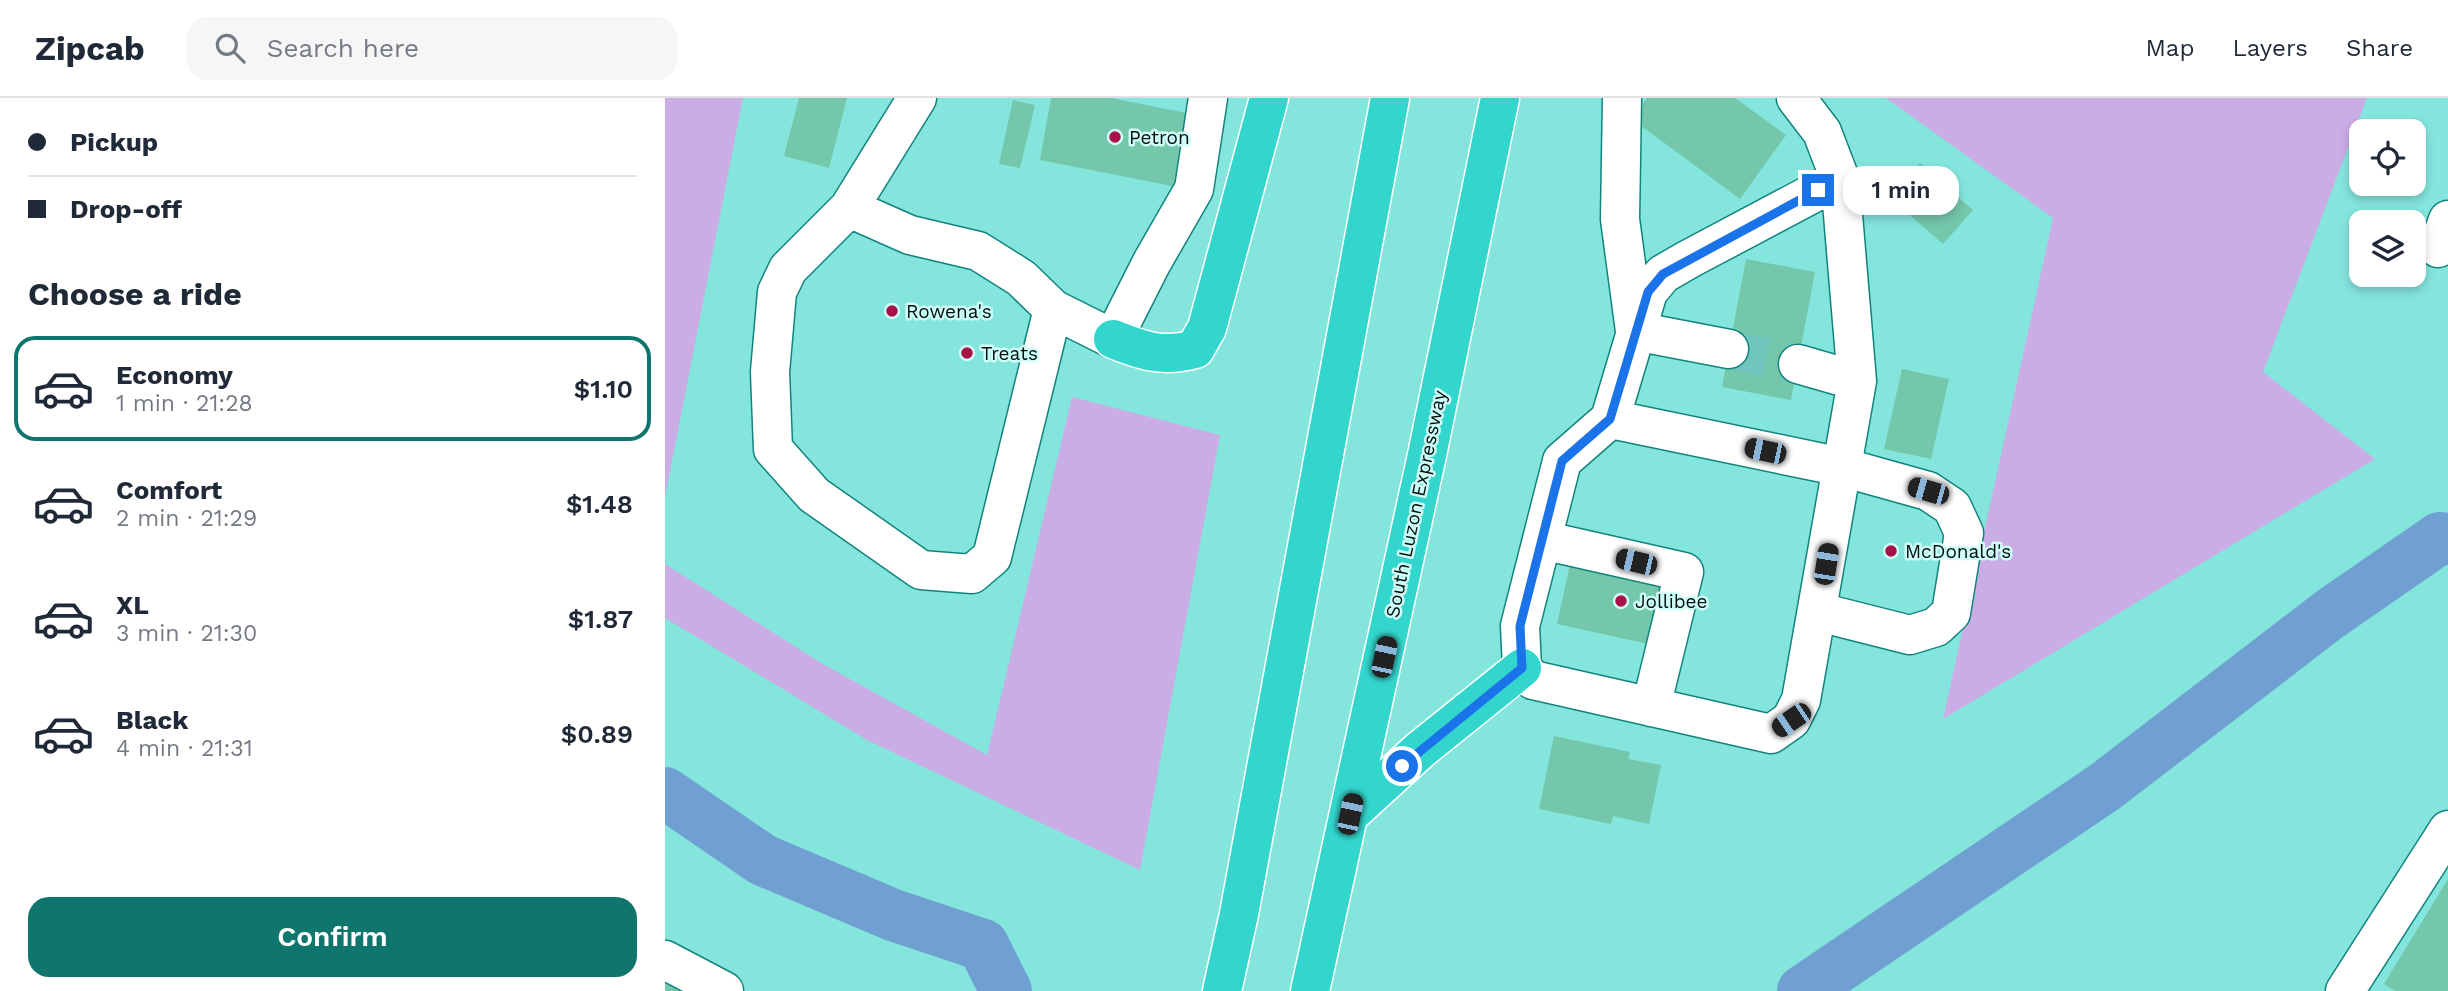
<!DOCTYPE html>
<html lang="en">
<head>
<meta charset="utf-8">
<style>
  :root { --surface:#fff; --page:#f6f6f7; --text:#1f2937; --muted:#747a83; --line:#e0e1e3; --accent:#0f766e }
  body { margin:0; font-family:"Work Sans",sans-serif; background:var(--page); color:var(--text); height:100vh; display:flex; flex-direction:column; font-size:26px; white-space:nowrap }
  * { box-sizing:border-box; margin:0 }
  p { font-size:23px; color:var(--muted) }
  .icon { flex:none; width:38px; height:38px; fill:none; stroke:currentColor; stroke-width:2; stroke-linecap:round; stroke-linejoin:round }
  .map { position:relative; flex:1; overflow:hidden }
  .panel { display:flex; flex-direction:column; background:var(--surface); width:665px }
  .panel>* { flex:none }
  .hud { display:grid; align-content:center; height:154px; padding:0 28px; background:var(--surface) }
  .fabs { position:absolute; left:1684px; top:21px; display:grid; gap:14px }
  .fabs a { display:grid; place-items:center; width:77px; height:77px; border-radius:14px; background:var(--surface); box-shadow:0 4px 10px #0003; font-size:35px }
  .end { position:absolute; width:32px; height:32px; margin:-16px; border:9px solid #1a73e8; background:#fff; box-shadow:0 0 0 4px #fff }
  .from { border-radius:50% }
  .bubble { position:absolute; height:49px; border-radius:21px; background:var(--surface); box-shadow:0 4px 10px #0003; font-size:23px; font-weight:600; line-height:49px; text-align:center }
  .car { position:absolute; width:21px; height:42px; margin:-21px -10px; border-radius:9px; box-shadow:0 0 5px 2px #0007; background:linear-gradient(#222 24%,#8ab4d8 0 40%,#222 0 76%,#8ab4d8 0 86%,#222 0) }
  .hud b { display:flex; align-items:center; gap:24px; height:66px; font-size:26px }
  .hud b+b { border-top:2px solid var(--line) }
  .hud i { width:18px; height:18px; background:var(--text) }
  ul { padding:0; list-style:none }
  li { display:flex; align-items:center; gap:21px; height:105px; margin:0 14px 10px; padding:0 14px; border:4px solid transparent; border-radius:21px }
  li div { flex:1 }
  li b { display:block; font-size:26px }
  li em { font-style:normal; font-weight:600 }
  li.selected { border-color:var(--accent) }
  li>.icon { width:63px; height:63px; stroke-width:1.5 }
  h2 { padding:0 28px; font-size:32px; line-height:84px }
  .cta { display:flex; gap:14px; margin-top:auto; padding:14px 28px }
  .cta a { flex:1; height:80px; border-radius:21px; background:var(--accent); color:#fff; font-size:28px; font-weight:600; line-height:80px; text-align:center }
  header { display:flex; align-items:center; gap:42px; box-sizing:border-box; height:98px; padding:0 35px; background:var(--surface); border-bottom:2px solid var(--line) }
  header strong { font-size:33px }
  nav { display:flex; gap:38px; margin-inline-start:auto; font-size:24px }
  .search { width:490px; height:63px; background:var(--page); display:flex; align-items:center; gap:18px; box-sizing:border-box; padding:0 24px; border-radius:21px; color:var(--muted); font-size:26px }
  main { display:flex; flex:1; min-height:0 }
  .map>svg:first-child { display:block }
  .green { fill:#cbade6 }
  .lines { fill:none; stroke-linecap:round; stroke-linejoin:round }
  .river { stroke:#6fa0d1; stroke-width:52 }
  .building { fill:#74c7aa }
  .minor-tunnel { stroke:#70c5be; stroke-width:38; stroke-dasharray:38 19; stroke-linecap:butt }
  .minor-casing { stroke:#11847e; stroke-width:41 }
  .highway-casing { stroke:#fff; stroke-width:41 }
  .minor { stroke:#fff; stroke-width:38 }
  .highway { stroke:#33d6cd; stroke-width:38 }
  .route { stroke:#1a73e8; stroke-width:9 }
  .poi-dot { fill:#a81247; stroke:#cffdf8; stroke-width:2.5 }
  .labels { text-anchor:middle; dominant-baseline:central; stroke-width:5; stroke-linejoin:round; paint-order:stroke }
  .poi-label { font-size:19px; fill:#00100f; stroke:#cffdf8; text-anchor:start }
  .street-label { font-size:19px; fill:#00100f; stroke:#cffdf8 }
</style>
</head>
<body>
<header>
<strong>Zipcab</strong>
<div class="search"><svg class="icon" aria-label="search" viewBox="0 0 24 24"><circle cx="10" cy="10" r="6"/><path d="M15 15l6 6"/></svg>Search here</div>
<nav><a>Map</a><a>Layers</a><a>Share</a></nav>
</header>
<main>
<section class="panel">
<div class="hud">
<b><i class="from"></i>Pickup</b>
<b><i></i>Drop-off</b>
</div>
<h2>Choose a ride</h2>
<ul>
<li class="selected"><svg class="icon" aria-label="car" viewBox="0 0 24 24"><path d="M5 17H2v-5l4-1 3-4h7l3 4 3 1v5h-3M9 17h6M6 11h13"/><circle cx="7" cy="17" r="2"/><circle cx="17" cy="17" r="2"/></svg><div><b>Economy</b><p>1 min · 21:28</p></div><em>$1.10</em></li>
<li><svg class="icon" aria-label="car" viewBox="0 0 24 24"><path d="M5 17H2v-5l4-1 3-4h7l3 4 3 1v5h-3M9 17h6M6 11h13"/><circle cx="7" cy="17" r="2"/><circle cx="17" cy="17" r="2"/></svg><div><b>Comfort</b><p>2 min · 21:29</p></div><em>$1.48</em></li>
<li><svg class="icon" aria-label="car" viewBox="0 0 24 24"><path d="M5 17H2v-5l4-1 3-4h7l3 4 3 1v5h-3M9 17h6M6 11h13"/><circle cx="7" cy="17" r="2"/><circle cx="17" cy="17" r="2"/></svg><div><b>XL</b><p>3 min · 21:30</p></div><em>$1.87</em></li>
<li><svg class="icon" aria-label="car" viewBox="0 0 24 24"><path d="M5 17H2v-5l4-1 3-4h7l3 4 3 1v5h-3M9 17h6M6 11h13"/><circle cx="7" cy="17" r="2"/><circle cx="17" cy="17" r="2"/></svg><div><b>Black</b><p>4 min · 21:31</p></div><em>$0.89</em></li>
</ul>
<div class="cta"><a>Confirm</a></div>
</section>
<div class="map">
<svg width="1783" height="893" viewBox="0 0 1783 893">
  <rect width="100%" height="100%" fill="#84e5dd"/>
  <!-- green -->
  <path class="green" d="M0,0h78l-78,399z
    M1221,0h481l-104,274 112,87 -432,260 110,-501z
    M407,299l148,38 -80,435 -273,-130 -202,-122v-54l156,99 166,92z"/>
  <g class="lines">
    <!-- river -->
    <path class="river" d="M0,695l98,67 130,55 90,30 23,46
      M1138,893l303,-205 224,-172 110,-76 8,1"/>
  </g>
  <!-- building -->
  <path class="building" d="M134,0h48l-18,70 -45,-12z
    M386,0h60l80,16 -14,73 -137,-27z
    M982,0h88l51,37 -46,64 -108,-80z
    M348,2l22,5 -15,63 -21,-4z
    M1255,65l53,47 -30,34 -53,-46z
    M1081,161l69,13 -24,128 -69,-13z
    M1237,271l47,10 -18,80 -47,-10z
    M906,462l95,21 -13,64 -96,-21z
    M889,638l76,16 -2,7 33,6 -12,59 -36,-8 -2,8 -72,-15z
    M1783,781v112h-53l-11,-7z
    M0,874l38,19h-38z"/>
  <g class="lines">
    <!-- minor-tunnel -->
    <path class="minor-tunnel" d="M1064,251l69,15"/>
    <defs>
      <path id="minor" d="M252,0l-68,110 -61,61 -11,23 -7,80 3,77 41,46 107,75 51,4 20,-17 61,-248
        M957,0l-2,121 15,112 94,18
        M1131,0l26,34 18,47 17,202 -59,-17
        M1175,81l-151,80 -26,15 -15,18 -38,127 -48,42 -42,165 2,42 11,12 238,54 20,-14 10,-20 56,-319
        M184,110l61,27 68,16 43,27 32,31 60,30 39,-77 42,-73 14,-91
        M1773,150l10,-28
        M945,321l232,48 86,24 24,16 12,26 -13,80 -15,14 -26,8 -91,-23
        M877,442l142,32 -33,135
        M0,862l59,31
        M1680,893l103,-161"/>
      <path id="highway" d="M448,241c30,12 50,19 82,10l12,-21 62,-230
        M685,716l70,-64 102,-82
        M557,893l17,-77 151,-816
        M645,893l117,-536 73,-357"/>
    </defs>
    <!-- minor casing -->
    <use href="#minor" class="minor-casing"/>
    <!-- highway casing -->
    <use href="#highway" class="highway-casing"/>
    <!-- minor -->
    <use href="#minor" class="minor"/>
    <!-- highway -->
    <use href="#highway" class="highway"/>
  </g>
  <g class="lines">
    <!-- route -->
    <path class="route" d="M737,668l120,-98 -2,-42 42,-165 48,-42 38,-127 15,-18 13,-7 142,-77"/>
  </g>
  <!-- markers -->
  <g class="poi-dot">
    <circle cx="450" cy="39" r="7"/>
    <circle cx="227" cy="213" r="7"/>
    <circle cx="302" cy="255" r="7"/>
    <circle cx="1226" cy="453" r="7"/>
    <circle cx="956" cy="503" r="7"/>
  </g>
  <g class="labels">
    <!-- poi labels -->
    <g class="poi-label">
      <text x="464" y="39">Petron</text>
      <text x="241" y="213">Rowena's</text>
      <text x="316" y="255">Treats</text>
      <text x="1240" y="453">McDonald's</text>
      <text x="970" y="503">Jollibee</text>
    </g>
    <!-- street labels -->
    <g class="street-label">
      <text transform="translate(751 406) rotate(-78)">South Luzon Expressway</text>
    </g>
  </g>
</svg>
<div class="fabs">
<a><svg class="icon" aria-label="locate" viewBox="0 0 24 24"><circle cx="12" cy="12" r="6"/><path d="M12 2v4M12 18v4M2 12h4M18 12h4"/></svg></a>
<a><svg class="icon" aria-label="layers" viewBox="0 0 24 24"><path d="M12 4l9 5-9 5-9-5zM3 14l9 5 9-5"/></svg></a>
</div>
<i class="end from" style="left:737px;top:668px"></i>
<i class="end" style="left:1153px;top:92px"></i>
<div class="bubble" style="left:1178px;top:68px;width:116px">1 min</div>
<i class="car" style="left:1100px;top:353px;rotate:282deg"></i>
<i class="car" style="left:1263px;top:393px;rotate:286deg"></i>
<i class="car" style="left:971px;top:464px;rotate:283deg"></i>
<i class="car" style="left:1161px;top:466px;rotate:9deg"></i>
<i class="car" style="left:719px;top:559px;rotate:12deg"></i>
<i class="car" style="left:1126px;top:622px;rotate:236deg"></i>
<i class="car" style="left:685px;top:716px;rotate:12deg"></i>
</div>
</main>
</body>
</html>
